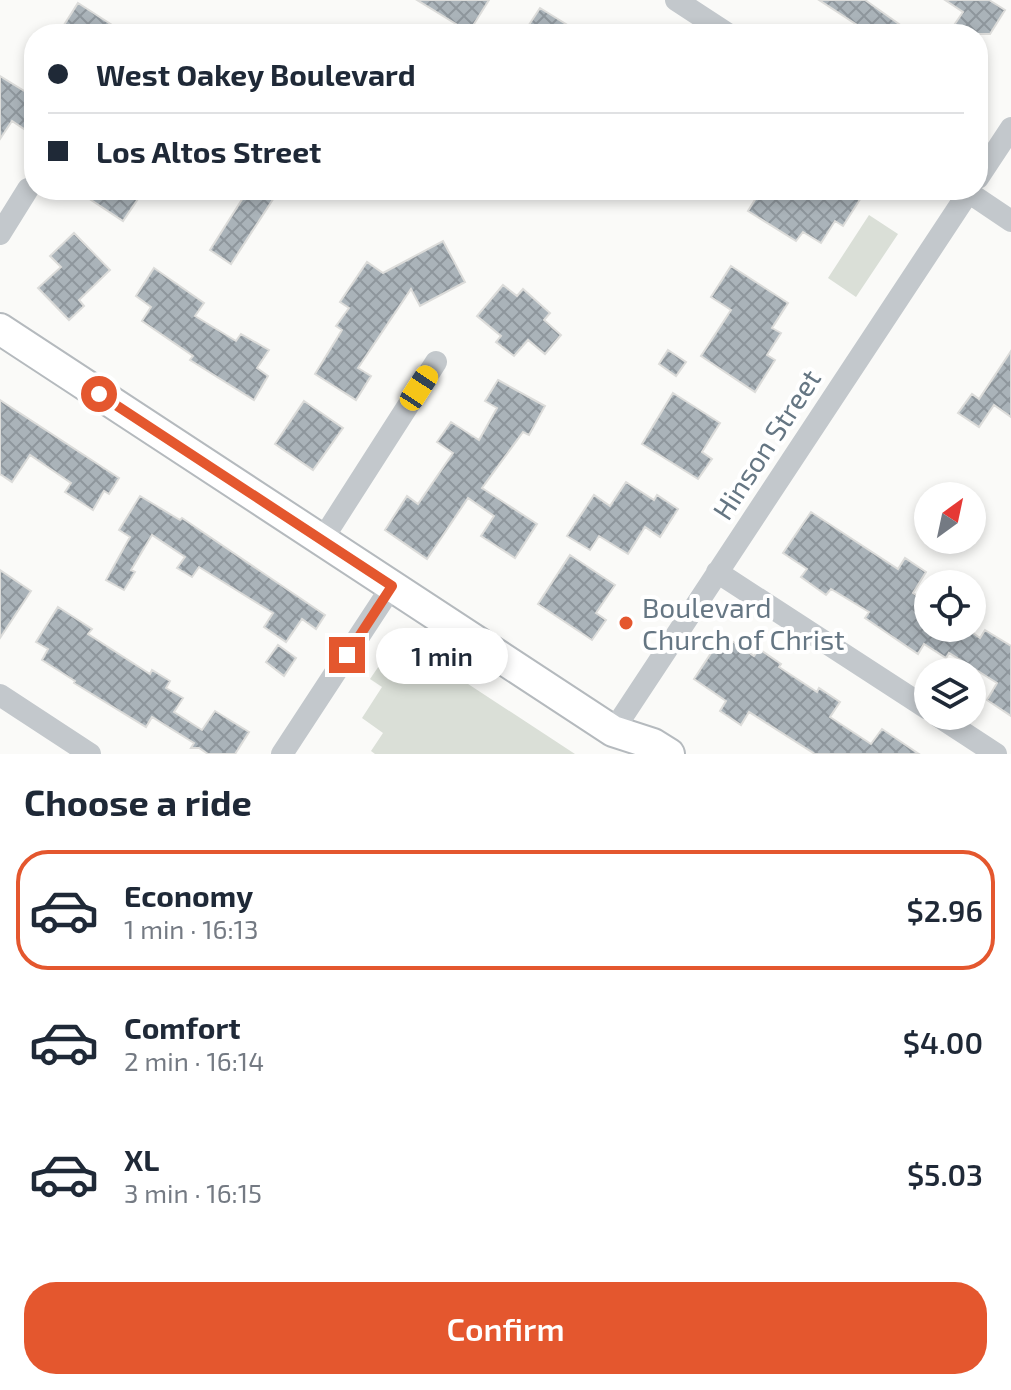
<!DOCTYPE html>
<html lang="en">
<head>
<meta charset="utf-8">
<style>
  :root { --surface:#fff; --page:#f2f2f3; --text:#1f2937; --muted:#747a83; --line:#e0e1e3; --accent:#e4572e }
  body { margin:0; font-family:"Exo 2",sans-serif; background:var(--page); color:var(--text); height:100vh; display:flex; flex-direction:column; font-size:30px; white-space:nowrap }
  * { box-sizing:border-box; margin:0 }
  p { font-size:26px; color:var(--muted) }
  .icon { flex:none; width:44px; height:44px; fill:none; stroke:currentColor; stroke-width:2; stroke-linecap:round; stroke-linejoin:round }
  .map { position:relative; height:754px; overflow:hidden }
  .side { display:flex; flex-direction:column; background:var(--surface); flex:1 }
  .side>* { flex:none }
  .top-card { position:absolute; left:24px; top:24px; width:964px; height:176px; border-radius:32px; box-shadow:0 4px 12px #0003; display:grid; align-content:center; height:176px; padding:0 24px; background:var(--surface) }
  .needle { width:52px; rotate:33deg }
  .fabs { position:absolute; left:914px; top:482px; display:grid; gap:16px }
  .fabs a { display:grid; place-items:center; width:72px; height:72px; border-radius:50%; background:var(--surface); box-shadow:0 4px 12px #0003; font-size:40px }
  .end { position:absolute; width:36px; height:36px; margin:-18px; border:10px solid #e4572e; background:#fff; box-shadow:0 0 0 4px #fff }
  .from { border-radius:50% }
  .bubble { position:absolute; height:56px; border-radius:28px; background:var(--surface); box-shadow:0 4px 12px #0003; font-size:26px; font-weight:600; line-height:56px; text-align:center }
  .car { position:absolute; width:24px; height:48px; margin:-24px -12px; border-radius:10px; box-shadow:0 0 6px 2px #0007; background:linear-gradient(#f5c518 24%,#345 0 40%,#f5c518 0 76%,#345 0 86%,#f5c518 0) }
  .top-card b { display:flex; align-items:center; gap:28px; height:76px; font-size:30px }
  .top-card b+b { border-top:2px solid var(--line) }
  .top-card i { width:20px; height:20px; background:var(--text) }
  ul { padding:0; list-style:none }
  li { display:flex; align-items:center; gap:24px; height:120px; margin:0 16px 12px; padding:0 8px; border:4px solid transparent; border-radius:32px }
  li div { flex:1 }
  li b { display:block; font-size:30px }
  li em { font-style:normal; font-weight:600 }
  li.selected { border-color:var(--accent) }
  li>.icon { width:72px; height:72px; stroke-width:1.5 }
  h2 { padding:0 24px; font-size:36px; line-height:96px }
  .cta { display:flex; gap:16px; margin-top:auto; padding:16px 24px }
  .cta a { flex:1; height:92px; border-radius:32px; background:var(--accent); color:#fff; font-size:32px; font-weight:600; line-height:92px; text-align:center }
  .map>svg:first-child { display:block }
  .green { fill:#dadfd7 }
  .building { fill:url(#building-cross-hatch); stroke:#dcdcda; stroke-width:2 }
  .lines { fill:none; stroke-linecap:round; stroke-linejoin:round }
  .major-casing { stroke:#b5babe; stroke-width:34 }
  .minor { stroke:#c3c8cc; stroke-width:22 }
  .major { stroke:#fff; stroke-width:30 }
  .route { stroke:#e4572e; stroke-width:10 }
  .poi-dot { fill:#e4572e; stroke:#fff; stroke-width:3 }
  .labels { text-anchor:middle; dominant-baseline:central; stroke-width:8; stroke-linejoin:round; paint-order:stroke }
  .street-label { font-size:28px; fill:#657683; stroke:#fff }
  .poi-label { font-size:28px; fill:#657683; stroke:#fff; text-anchor:start }
</style>
</head>
<body>
<div class="map">
<svg width="1011" height="754" viewBox="0 0 1011 754">
  <defs>
    <pattern id="building-cross-hatch" width="8" height="8" patternUnits="userSpaceOnUse" patternTransform="scale(2)"><rect width="8" height="8" fill="#aab3b9"/><path d="M0 0l8 8M0 8l8-8" fill="none" stroke="#8e969c"/></pattern>
  </defs>
  <rect width="100%" height="100%" fill="#fafaf8"/>
  <!-- green -->
  <path class="green" d="M869,215l29,19 -42,63 -28,-19z
    M398,638l177,116h-200l-4,-3 12,-18 -21,-15 20,-31 -12,-8z"/>
  <!-- building -->
  <path class="building" d="M417,0h72l-20,32z
    M819,0h46l48,34h-42z
    M945,0h44l16,10 -15,24h-42l15,-22z
    M78,3l48,31h-48l-14,-9z
    M540,8l42,26h-59z
    M0,76l34,21v22l-7,12 -15,-10 -12,18z
    M76,190h68l-21,31z
    M248,190h31l-48,74 -21,-14z
    M761,190h105l-23,36 -8,-5 -14,22 -18,-11 -7,9 -48,-30z
    M74,233l36,37 -31,30 5,6 -15,14 -31,-32 23,-21 -11,-11z
    M443,241l22,41 -45,24 -9,-17 -53,79 13,8 -15,24 -41,-26 27,-44 -6,-4 13,-18 -9,-6 27,-40 16,11z
    M731,266l57,37 -16,25 9,5 -14,22 8,5 -20,32 -54,-36 30,-46 -20,-13z
    M154,268l50,35 -9,13 41,25 5,-7 28,16 -12,18 11,8 -14,24 -64,-40 3,-4 -51,-35 9,-14 -15,-11z
    M503,285l14,11 6,-7 27,24 -6,7 17,15 -16,19 -17,-14 -14,16 -18,-14 5,-6 -24,-20z
    M668,350l18,12 -10,14 -17,-12z
    M1011,351v66l-17,-12 -15,22 -21,-14 14,-19 7,5z
    M498,380l47,26 -16,29 -6,-3 -41,56 55,36 -22,34 -34,-22 13,-20 -26,-18 -41,61 -42,-29 22,-34 11,8 35,-51 -16,-11 14,-20 28,18 18,-32 -12,-7z
    M673,393l47,30 -18,29 10,7 -14,20 -56,-35z
    M0,400l119,78 -10,16 -5,-3 -11,19 -28,-18 6,-9 -41,-28 -18,27 -12,-8z
    M304,401l39,27 -30,42 -38,-26z
    M626,482l28,18 3,-5 21,14 -18,28 -15,-10 -17,27 -29,-18 -9,14 -23,-14 27,-41 16,11z
    M140,496l40,24 2,-2 143,97 -9,14 -14,-10 -16,23 -22,-15 9,-14 -74,-46 -7,10 -15,-9 8,-11 -33,-22 -21,35 4,2 -11,18 -18,-10 24,-43 -11,-7z
    M811,512l87,57 7,-11 21,14 -13,21 15,10v25h38l14,10 5,-8 26,16v70l-24,-16 10,-17 -48,-30 -3,5 -22,-14 -6,10 -53,-36 4,-6 -38,-23 -5,6 -25,-18 6,-8 -24,-16z
    M570,555l45,30 -19,28 10,7 -14,20 -54,-36z
    M0,570l31,21 -31,47z
    M58,607l34,22 -4,5 62,40 2,-4 18,11 -4,7 17,10 -9,14 28,18 13,-19 34,21 -14,22h-27l-9,-6h-8l3,-5 -42,-26 -6,10 -72,-44 1,-2 -33,-21 6,-11 -12,-7z
    M723,635l31,21 5,-7 22,15 -2,3 38,25 2,-4 21,14 -10,15 41,27 11,-15 37,25h-104l-66,-42 -8,13 -21,-14 6,-10 -32,-22z
    M278,645l18,13 -12,18 -18,-14z"/>
  <g class="lines">
    <defs>
      <path id="major" d="M0,329l613,402 40,13 16,10"/>
    </defs>
    <!-- major casing -->
    <use href="#major" class="major-casing"/>
    <!-- minor -->
    <path class="minor" d="M676,0l52,34
      M978,178l33,-50
      M965,190l46,31
      M0,234l28,-45
      M322,540l114,-178
      M717,572l211,137
      M0,695l90,59
      M938,716l58,38
      M613,731l357,-541
      M282,754l110,-168"/>
    <!-- major -->
    <use href="#major" class="major"/>
  </g>
  <g class="lines">
    <!-- route -->
    <path class="route" d="M99,394l293,192 -45,69"/>
  </g>
  <!-- markers -->
  <circle class="poi-dot" cx="626" cy="623" r="8"/>
  <g class="labels">
    <!-- street labels -->
    <g class="street-label">
      <text transform="translate(766 444) rotate(-57)">Hinson Street</text>
    </g>
    <!-- poi labels -->
    <g class="poi-label">
      <text x="642" y="607">Boulevard<tspan x="642" dy="32">Church of Christ</tspan></text>
    </g>
  </g>
</svg>
<div class="fabs">
<a><svg class="needle" viewBox="-14 -14 28 28"><path d="M0-13l5 13h-10z" fill="#e53935"/><path d="M0 13l5-13h-10z" fill="#747a83"/></svg></a>
<a><svg class="icon" aria-label="locate" viewBox="0 0 24 24"><circle cx="12" cy="12" r="6"/><path d="M12 2v4M12 18v4M2 12h4M18 12h4"/></svg></a>
<a><svg class="icon" aria-label="layers" viewBox="0 0 24 24"><path d="M12 4l9 5-9 5-9-5zM3 14l9 5 9-5"/></svg></a>
</div>
<i class="end from" style="left:99px;top:394px"></i>
<i class="end" style="left:347px;top:655px"></i>
<div class="bubble" style="left:376px;top:628px;width:132px">1 min</div>
<i class="car" style="left:419px;top:388px;rotate:33deg"></i>
<div class="top-card">
<b><i class="from"></i>West Oakey Boulevard</b>
<b><i></i>Los Altos Street</b>
</div>
</div>
<section class="side">
<h2>Choose a ride</h2>
<ul>
<li class="selected"><svg class="icon" aria-label="car" viewBox="0 0 24 24"><path d="M5 17H2v-5l4-1 3-4h7l3 4 3 1v5h-3M9 17h6M6 11h13"/><circle cx="7" cy="17" r="2"/><circle cx="17" cy="17" r="2"/></svg><div><b>Economy</b><p>1 min · 16:13</p></div><em>$2.96</em></li>
<li><svg class="icon" aria-label="car" viewBox="0 0 24 24"><path d="M5 17H2v-5l4-1 3-4h7l3 4 3 1v5h-3M9 17h6M6 11h13"/><circle cx="7" cy="17" r="2"/><circle cx="17" cy="17" r="2"/></svg><div><b>Comfort</b><p>2 min · 16:14</p></div><em>$4.00</em></li>
<li><svg class="icon" aria-label="car" viewBox="0 0 24 24"><path d="M5 17H2v-5l4-1 3-4h7l3 4 3 1v5h-3M9 17h6M6 11h13"/><circle cx="7" cy="17" r="2"/><circle cx="17" cy="17" r="2"/></svg><div><b>XL</b><p>3 min · 16:15</p></div><em>$5.03</em></li>
</ul>
<div class="cta"><a>Confirm</a></div>
</section>
</body>
</html>
